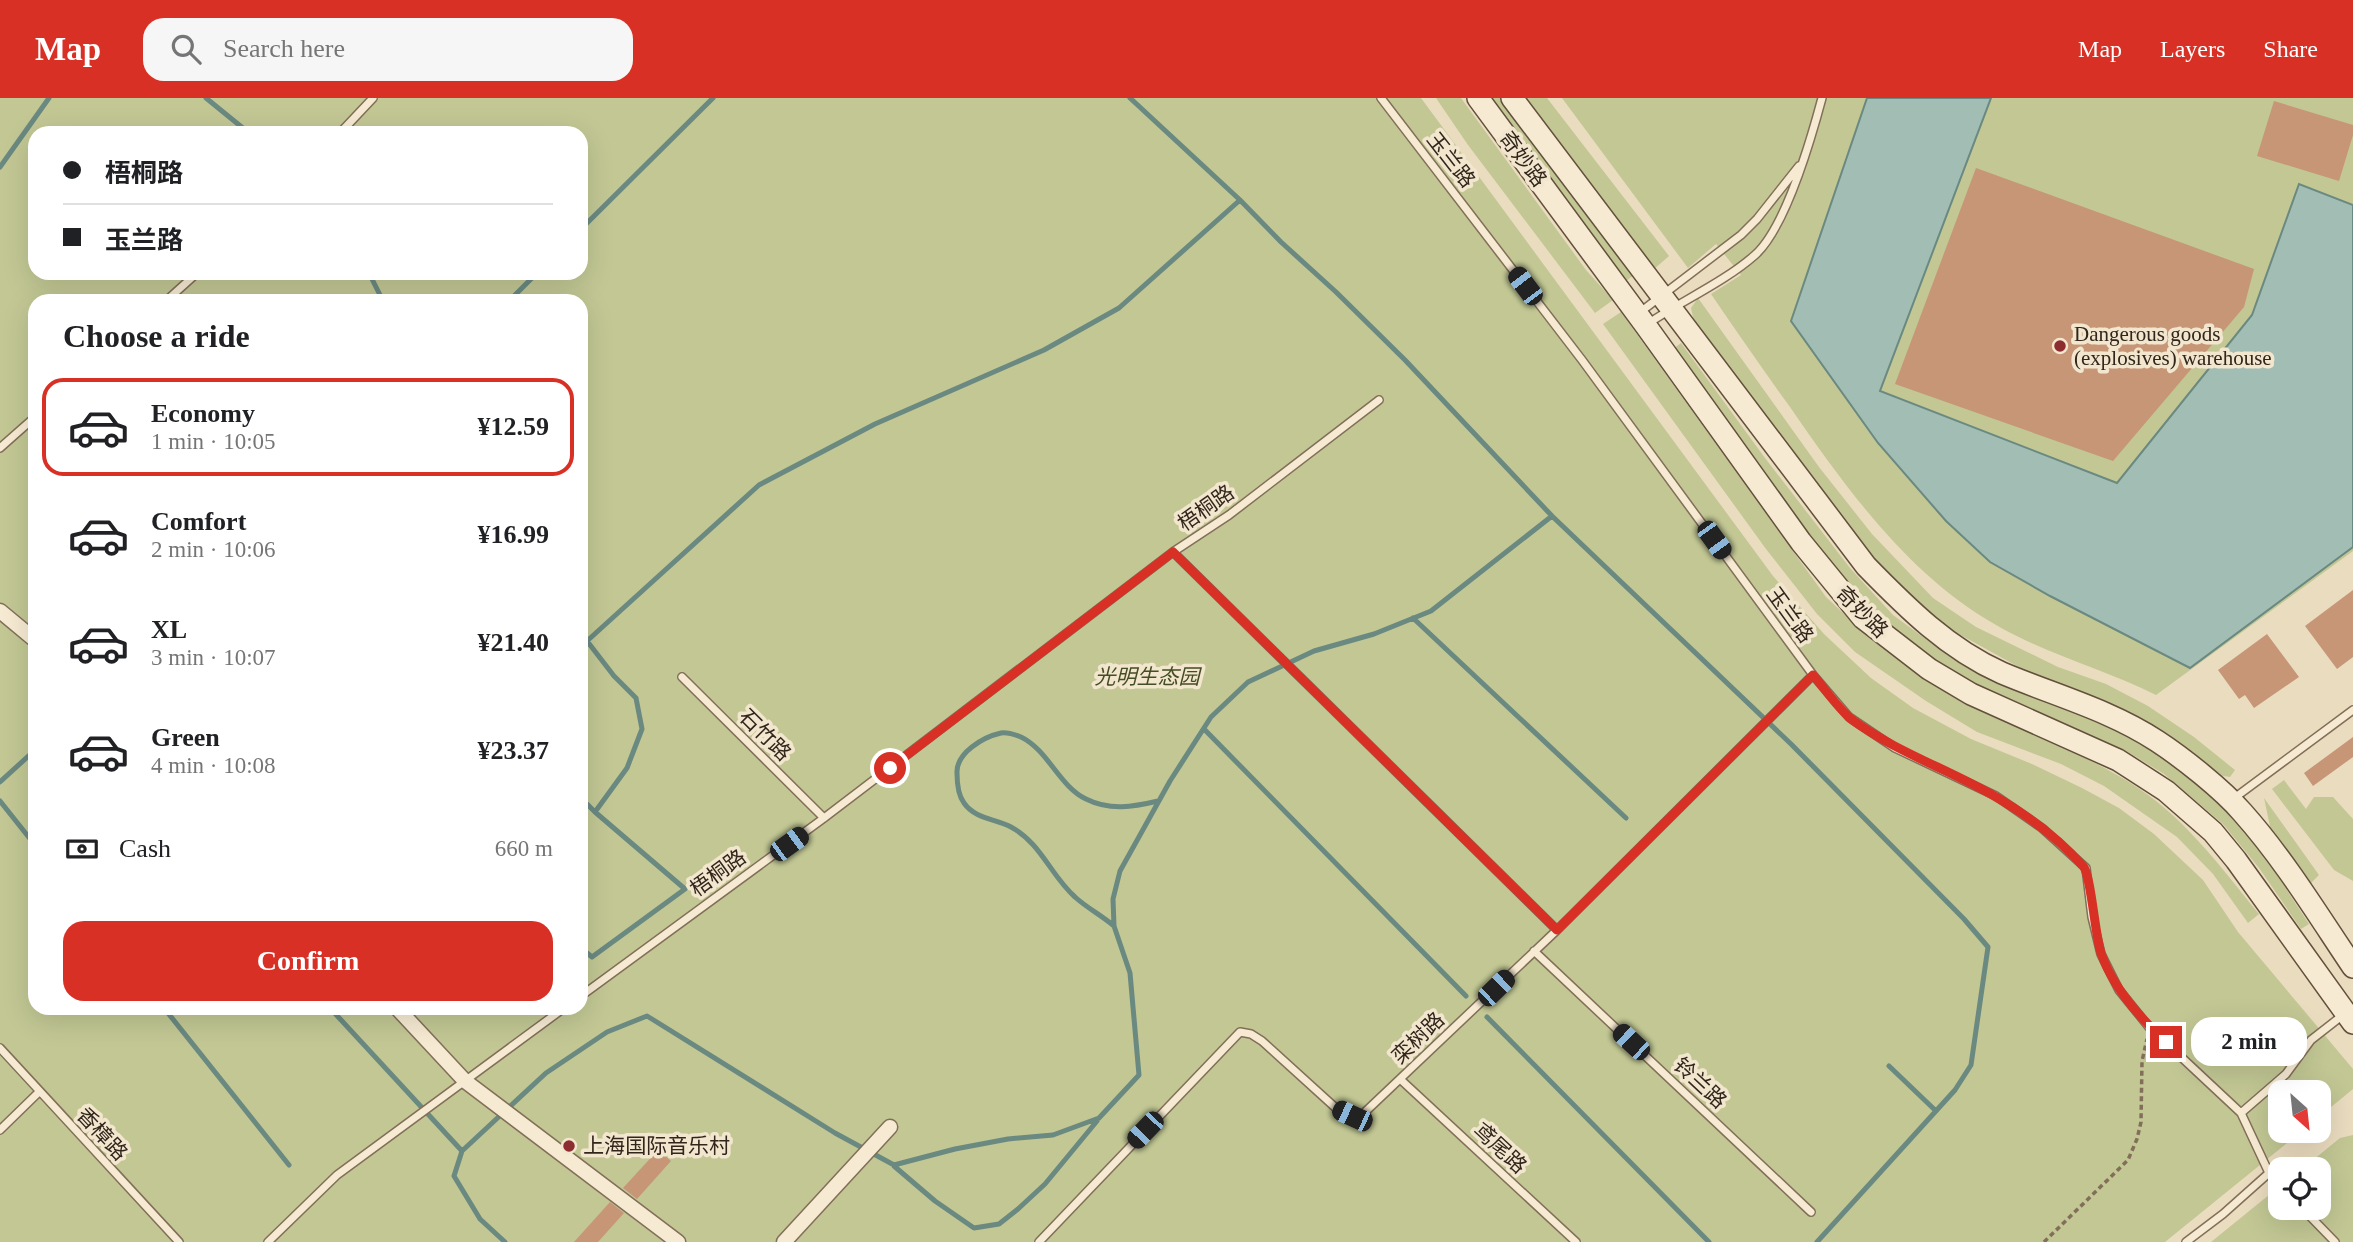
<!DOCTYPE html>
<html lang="en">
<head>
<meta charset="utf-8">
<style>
  :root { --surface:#fff; --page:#f6f6f6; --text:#202124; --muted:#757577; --line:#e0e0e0; --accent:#d93025 }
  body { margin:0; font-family:"Times New Roman","Noto Sans SC",serif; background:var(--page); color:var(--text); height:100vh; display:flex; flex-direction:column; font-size:26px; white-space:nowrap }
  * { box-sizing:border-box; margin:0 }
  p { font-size:23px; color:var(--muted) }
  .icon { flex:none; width:38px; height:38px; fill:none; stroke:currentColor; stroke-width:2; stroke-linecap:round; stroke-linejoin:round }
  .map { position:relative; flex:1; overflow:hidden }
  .details { position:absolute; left:28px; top:196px; width:560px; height:721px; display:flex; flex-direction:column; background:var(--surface); border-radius:21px; box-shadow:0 7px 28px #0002 }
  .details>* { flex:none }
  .guide { position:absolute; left:28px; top:28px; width:560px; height:154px; border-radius:21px; box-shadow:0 7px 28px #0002; display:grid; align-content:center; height:154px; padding:0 35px; background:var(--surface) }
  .needle { width:46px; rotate:153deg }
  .fabs { position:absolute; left:2268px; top:982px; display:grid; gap:14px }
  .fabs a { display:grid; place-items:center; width:63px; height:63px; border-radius:14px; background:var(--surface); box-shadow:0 7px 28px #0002; font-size:35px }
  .end { position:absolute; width:32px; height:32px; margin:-16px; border:9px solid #d93025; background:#fff; box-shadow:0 0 0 4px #fff }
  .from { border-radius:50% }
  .bubble { position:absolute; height:49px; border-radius:21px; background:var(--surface); box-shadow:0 7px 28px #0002; font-size:23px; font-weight:700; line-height:49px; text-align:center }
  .car { position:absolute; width:21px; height:42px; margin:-21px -10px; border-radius:9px; box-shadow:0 0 5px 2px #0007; background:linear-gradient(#222 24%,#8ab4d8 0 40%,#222 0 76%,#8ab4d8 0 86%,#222 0) }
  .guide b { display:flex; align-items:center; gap:24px; height:66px; font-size:26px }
  .guide b+b { border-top:2px solid var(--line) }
  .guide i { width:18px; height:18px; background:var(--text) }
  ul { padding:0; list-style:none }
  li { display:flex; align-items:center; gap:21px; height:98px; margin:0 14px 10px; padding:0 21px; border:4px solid transparent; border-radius:21px }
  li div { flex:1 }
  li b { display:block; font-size:26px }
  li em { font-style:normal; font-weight:700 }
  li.on { border-color:var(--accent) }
  li>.icon { width:63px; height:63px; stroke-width:1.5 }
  h2 { padding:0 35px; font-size:32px; line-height:84px }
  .pay { display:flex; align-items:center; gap:18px; height:77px; padding:0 35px; font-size:26px }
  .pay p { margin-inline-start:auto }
  .action { display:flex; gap:14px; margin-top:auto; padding:14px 35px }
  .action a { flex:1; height:80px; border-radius:21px; background:var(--accent); color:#fff; font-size:28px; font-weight:700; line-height:80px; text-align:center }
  header { display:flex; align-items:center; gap:42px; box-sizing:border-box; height:98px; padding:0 35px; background:var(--accent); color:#fff }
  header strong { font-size:33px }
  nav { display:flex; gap:38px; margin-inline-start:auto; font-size:24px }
  .search { width:490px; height:63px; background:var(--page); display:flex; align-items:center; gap:18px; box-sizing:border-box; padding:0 24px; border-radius:21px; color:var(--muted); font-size:26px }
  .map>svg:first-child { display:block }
  .green { fill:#c2c794; fill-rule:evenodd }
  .water { fill:#a2bdb4; stroke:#6a8981; stroke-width:2 }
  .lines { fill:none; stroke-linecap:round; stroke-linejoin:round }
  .stream { stroke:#6a8981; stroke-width:5 }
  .building { fill:#c69677 }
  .lane-casing { stroke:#826e59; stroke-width:10 }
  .street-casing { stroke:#826e59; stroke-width:17 }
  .secondary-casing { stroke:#634f3c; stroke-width:24 }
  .path { stroke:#826e59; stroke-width:3.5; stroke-dasharray:5 3.5; stroke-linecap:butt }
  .lane { stroke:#f6ead2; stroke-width:7 }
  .street { stroke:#f6ead2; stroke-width:14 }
  .secondary { stroke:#f6ead2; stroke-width:21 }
  .route { stroke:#d93025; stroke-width:9 }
  .poi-dot { fill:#8d2d30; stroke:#f2e7ce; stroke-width:2.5 }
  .labels { text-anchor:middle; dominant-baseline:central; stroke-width:7; stroke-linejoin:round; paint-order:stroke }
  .street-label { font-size:21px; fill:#32261c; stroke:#f2e7ce }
  .poi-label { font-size:21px; fill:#32261c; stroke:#f2e7ce; text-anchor:start }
  .park-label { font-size:21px; font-style:italic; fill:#444d24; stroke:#f2e7ce }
</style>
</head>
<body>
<header>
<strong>Map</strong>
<div class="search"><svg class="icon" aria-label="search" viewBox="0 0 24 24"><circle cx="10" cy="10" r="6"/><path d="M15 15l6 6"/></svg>Search here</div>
<nav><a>Map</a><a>Layers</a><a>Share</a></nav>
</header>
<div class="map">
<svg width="2353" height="1144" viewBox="0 0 2353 1144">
  <rect width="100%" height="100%" fill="#eadcbf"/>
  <!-- green -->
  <path class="green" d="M0,0h1421l352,478 51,58 47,44 42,30 58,31 61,25 50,24 37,20 35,26 49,46 35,52 115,137v20l-34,28v-25h-39v38l22,1 -137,111h-2165zM35,35h546v140h-546zM35,203h546v707h-546z
    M1436,0h25l125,172 27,30 -18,13 -127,-168z
    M1487,0h13l135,176 -10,8z
    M1523,0h24l122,158 -16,14z
    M1562,0h791v453l-197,144c-52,-26 -110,-41 -160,-70 -88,-50 -150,-137 -206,-218 -27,-37 -53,-75 -79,-113l30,-19 -25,-31 -28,24z
    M1698,200l121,169 53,67 61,64 43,29 82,40 48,17 42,22 46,31 41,33 -5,7 -7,-1 -71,-50 -29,-17 -97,-38 -89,-49 -56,-49 -175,-233 -13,-23 -2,-9z
    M1621,214l205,285c40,38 81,73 131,100 56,30 118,52 172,85 54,33 91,84 130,132l-11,9 -35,-49 -36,-37 -73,-51 -43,-22 -84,-32 -51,-31 -71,-49 -38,-38 -51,-65 -163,-225z
    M1681,245l84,115 85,110 43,47 60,44 52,26 77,29 52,24 39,26 56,48 24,26 56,86 -8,5 -42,-61 -36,-44 -59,-50 -38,-23 -154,-69 -38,-21 -55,-42 -63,-72 -144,-197z
    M2284,682l22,29 8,-12h19l20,22v62l-19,-11 -62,-81z
    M2264,700l55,77 -11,11 -37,-55z
    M2353,1037v107h-142l69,-56v22h39v-39h-17l38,-31z"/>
  <!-- water -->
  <path class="water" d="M1867,0h124l-111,293 237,92 135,-168 47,-131 54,21v342l-163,121 -140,-72 -60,-34 -44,-41 -68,-78 -87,-122z"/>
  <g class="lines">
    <!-- stream -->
    <path class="stream" d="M206,0l43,35
      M1130,0l110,102
      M0,69l49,-69
      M581,131l132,-131
      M369,175l14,28
      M509,203l28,-28
      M1413,520l213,200
      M1204,631l262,267
      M0,684l35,-32
      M581,700l14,14
      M0,703l35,44
      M1114,828c-13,-11 -27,-18 -39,-29 -24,-21 -34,-54 -64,-70 -15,-8 -36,-8 -47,-24 -6,-8 -7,-20 -7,-30 -1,-20 26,-36 44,-40 5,-1 15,2 20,4 27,13 38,49 65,62 24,12 47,8 72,2
      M581,850l11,9 93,-68 -90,-77 32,-44 15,-39 -6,-31 -22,-22 -27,-35 172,-156 116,-61 169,-74 75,-42 121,-108 41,42 55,50 69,68 147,156 239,228 173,175 24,28 -17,118 -16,25 -138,152
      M164,910l125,157
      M330,910l132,143
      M1487,919l222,225
      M1889,968l47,45
      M894,1068l41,35 39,27 25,-4 19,-15 27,-25 52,-63
      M505,1144l-25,-23 -26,-43 8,-25 84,-78 61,-41 40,-16 188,117 59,32 61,-16 53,-10 45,-4 46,-17 40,-43 -9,-102 -16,-47 -1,-27 7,-28 50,-90 41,-64 37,-35 66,-31 60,-17 57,-23 121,-95"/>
  </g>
  <!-- building -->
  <path class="building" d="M2274,3l79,24v10l-14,46 -82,-25z
    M1976,70l278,101 -10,38 -131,154 -218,-77z
    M2353,492v67l-16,12 -32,-43z
    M2267,536l32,43 -45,31 -9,-13 -6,4 -21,-29z
    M2353,639v20l-40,29 -9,-13z
    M658,1052l13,11 -34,38 -14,-11z
    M610,1104l14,11 -26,29h-24z"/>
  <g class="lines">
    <defs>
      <path id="lane" d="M1381,0l201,262 231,315 36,42 46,31 101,48 46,32 44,40 6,49 9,37 18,36 30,37 92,86
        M340,35l33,-35
        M166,203l31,-28
        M1639,215l102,-78 16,-16 42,-53
        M1646,227c35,-24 77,-42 109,-70 31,-28 56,-116 67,-157
        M0,350l35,-31
        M1173,454l384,378
        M682,579l142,141
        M2233,701l120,-89
        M1534,853l277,261
        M581,898l243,-178 349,-266 56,-37 150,-115
        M0,950l179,194
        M1400,981l176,163
        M0,1032l39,-38
        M2269,1075l11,12
        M2302,1110l33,34
        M268,1144l69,-67 227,-167
        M1039,1144l201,-210 11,2 11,7 76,69 14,6 12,-3 193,-183 256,-255
        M2186,1144l37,-28 46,-41 -28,-60 45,-39 25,-34 32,-25"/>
      <path id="street" d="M0,513l35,29
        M397,910l68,73 213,161
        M784,1144l106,-115"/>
      <path id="secondary" d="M1478,0l168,228 155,216 62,76 66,51 42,25 147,66 48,31 47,41 23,28 117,163
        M1512,0l354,468c41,42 82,83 136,107 52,22 108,37 155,68 26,17 65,48 85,71 42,47 76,103 111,155"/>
    </defs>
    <!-- lane casing -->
    <use href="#lane" class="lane-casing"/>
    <!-- street casing -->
    <use href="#street" class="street-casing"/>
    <!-- secondary casing -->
    <use href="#secondary" class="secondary-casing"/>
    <!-- path -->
    <path class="path" d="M2044,1144l84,-82 9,-21 4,-17 1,-61 5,-22"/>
    <!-- lane -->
    <use href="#lane" class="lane"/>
    <!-- street -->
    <use href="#street" class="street"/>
    <!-- secondary -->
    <use href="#secondary" class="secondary"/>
  </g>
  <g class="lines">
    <!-- route -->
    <path class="route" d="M890,670l283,-216 384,378 256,-255c12,14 24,32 38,44 45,33 97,50 145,78 31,18 63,42 87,69 8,8 12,70 18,87 12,35 39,65 65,89"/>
  </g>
  <!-- markers -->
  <g class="poi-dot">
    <circle cx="2060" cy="248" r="7"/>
    <circle cx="569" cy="1048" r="7"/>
  </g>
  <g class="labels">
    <!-- street labels -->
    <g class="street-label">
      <text transform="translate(1523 61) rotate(53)">奇妙路</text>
      <text transform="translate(1451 62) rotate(52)">玉兰路</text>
      <text transform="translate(1206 410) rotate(-35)">梧桐路</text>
      <text transform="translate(1862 514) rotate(45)">奇妙路</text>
      <text transform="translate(1790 517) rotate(54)">玉兰路</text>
      <text transform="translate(765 637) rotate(45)">石竹路</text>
      <text transform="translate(718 775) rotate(-36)">梧桐路</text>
      <text transform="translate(1418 940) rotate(-44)">栾树路</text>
      <text transform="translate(1700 985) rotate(43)">铃兰路</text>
      <text transform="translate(102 1036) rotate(47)">香樟路</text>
      <text transform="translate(1500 1050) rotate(43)">鸢尾路</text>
    </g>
    <!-- poi labels -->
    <g class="poi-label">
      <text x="2074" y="236">Dangerous goods<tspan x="2074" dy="24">(explosives) warehouse</tspan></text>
      <text x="583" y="1048">上海国际音乐村</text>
    </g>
    <!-- park labels -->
    <g class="park-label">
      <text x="1147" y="579">光明生态园</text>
    </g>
  </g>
</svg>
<div class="fabs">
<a><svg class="needle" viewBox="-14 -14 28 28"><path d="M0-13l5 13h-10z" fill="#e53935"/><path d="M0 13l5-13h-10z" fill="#757577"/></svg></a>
<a><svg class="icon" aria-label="locate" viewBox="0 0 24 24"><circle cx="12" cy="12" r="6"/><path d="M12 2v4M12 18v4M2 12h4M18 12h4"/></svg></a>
</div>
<i class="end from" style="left:890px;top:670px"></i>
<i class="end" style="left:2166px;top:944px"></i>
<div class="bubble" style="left:2191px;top:919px;width:116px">2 min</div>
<i class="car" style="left:1525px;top:188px;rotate:323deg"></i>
<i class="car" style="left:1714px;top:442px;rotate:144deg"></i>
<i class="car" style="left:789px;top:746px;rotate:54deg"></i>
<i class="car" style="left:1496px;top:890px;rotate:46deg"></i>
<i class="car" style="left:1631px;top:944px;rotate:313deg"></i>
<i class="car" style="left:1352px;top:1018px;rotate:295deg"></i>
<i class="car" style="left:1145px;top:1032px;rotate:224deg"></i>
<div class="guide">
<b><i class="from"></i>梧桐路</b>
<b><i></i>玉兰路</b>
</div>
<section class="details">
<h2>Choose a ride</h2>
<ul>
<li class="on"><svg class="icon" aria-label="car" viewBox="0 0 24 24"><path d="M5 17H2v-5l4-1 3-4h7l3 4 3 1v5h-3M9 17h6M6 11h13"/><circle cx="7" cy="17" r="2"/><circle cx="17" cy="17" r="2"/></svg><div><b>Economy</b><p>1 min · 10:05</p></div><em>¥12.59</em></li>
<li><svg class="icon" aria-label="car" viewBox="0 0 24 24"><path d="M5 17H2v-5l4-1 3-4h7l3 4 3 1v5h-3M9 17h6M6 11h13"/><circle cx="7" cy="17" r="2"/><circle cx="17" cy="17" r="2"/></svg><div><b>Comfort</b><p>2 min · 10:06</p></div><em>¥16.99</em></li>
<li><svg class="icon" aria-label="car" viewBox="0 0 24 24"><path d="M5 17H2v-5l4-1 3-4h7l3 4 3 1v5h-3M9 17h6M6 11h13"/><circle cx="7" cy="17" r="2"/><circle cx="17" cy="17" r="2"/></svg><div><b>XL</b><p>3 min · 10:07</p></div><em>¥21.40</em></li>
<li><svg class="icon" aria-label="car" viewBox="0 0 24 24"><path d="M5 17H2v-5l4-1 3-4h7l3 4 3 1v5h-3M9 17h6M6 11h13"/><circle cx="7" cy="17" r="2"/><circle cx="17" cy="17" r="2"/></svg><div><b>Green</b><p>4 min · 10:08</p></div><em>¥23.37</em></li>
</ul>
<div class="pay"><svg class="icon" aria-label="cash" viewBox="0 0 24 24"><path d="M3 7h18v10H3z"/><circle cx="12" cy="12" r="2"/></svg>Cash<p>660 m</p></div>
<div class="action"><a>Confirm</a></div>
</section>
</div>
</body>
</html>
